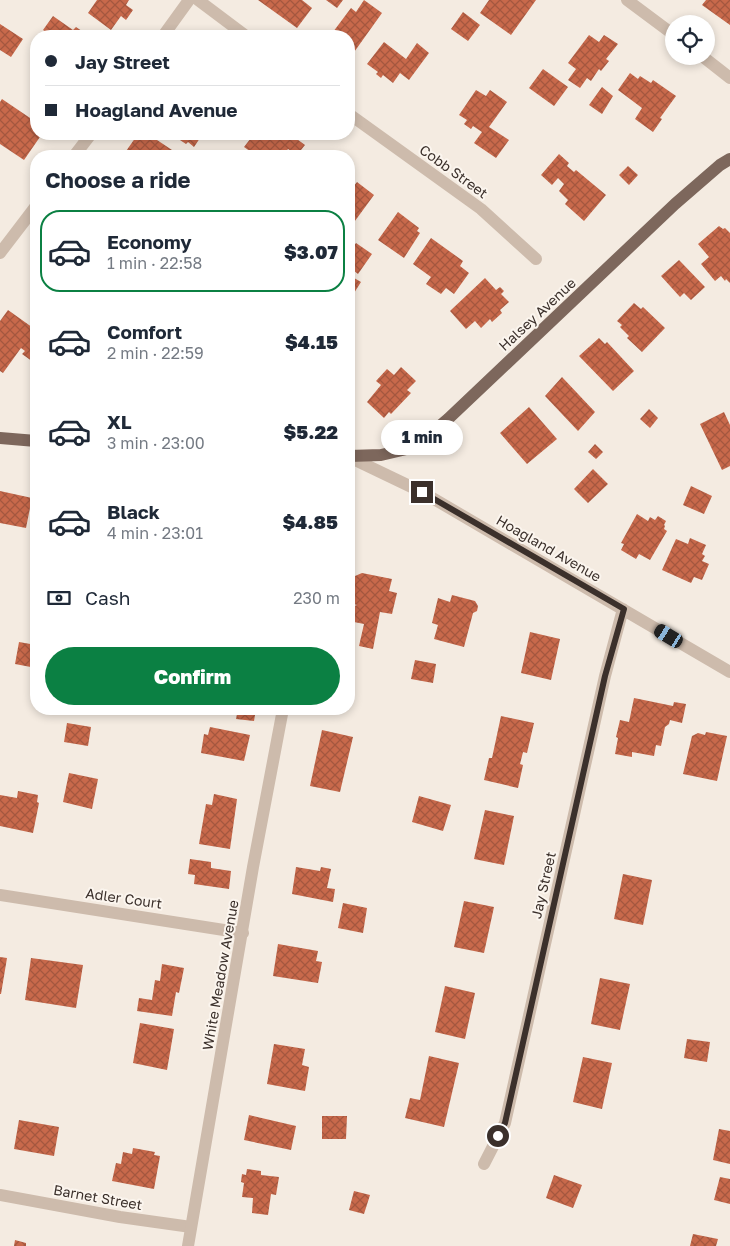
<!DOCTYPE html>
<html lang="en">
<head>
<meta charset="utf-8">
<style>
  :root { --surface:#fff; --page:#f6f6f7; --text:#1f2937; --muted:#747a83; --line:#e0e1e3; --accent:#0b8043 }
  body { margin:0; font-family:"Golos Text",sans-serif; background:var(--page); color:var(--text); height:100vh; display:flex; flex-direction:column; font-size:19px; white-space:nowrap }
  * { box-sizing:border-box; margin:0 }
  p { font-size:16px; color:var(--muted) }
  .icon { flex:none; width:28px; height:28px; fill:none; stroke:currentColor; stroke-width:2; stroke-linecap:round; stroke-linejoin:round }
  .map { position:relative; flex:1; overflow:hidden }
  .side { position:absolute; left:30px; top:150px; width:325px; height:565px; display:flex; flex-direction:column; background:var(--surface); border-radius:20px; box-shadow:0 2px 8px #0003 }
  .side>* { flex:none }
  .banner { position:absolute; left:30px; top:30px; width:325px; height:110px; border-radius:20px; box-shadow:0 2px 8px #0003; display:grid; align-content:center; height:110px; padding:0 15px; background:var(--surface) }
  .controls { position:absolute; left:665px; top:15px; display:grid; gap:10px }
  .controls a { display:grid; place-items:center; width:50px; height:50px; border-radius:50%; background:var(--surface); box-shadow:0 2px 8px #0003; font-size:25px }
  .end { position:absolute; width:22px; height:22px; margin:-11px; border:6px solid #3b302b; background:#fff; box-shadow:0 0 0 2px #fff }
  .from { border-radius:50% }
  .bubble { position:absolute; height:35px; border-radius:18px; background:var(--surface); box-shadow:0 2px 8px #0003; font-size:16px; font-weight:800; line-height:35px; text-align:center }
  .car { position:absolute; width:15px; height:30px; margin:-15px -8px; border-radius:6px; box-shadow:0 0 4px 1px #0007; background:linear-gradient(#222 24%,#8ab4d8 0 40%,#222 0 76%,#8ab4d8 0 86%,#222 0) }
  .banner b { display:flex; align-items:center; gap:18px; height:48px; font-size:19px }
  .banner b+b { border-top:1px solid var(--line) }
  .banner i { width:12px; height:12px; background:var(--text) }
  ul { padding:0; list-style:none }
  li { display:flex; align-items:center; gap:15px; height:82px; margin:0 10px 8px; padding:0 5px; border:2px solid transparent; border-radius:20px }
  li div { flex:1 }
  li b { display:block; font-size:19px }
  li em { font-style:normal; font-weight:800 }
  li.active { border-color:var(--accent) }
  li>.icon { width:45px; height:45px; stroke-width:1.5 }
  h2 { padding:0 15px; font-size:22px; line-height:60px }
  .pay { display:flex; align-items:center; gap:12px; height:55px; padding:0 15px; font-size:19px }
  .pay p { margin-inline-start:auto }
  .primary-button { display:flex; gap:10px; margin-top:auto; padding:10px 15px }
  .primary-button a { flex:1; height:58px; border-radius:30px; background:var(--accent); color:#fff; font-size:20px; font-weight:800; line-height:58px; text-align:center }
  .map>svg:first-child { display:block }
  .building { fill:url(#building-cross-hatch) }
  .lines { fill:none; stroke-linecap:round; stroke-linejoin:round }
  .minor { stroke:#cdbbac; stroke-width:12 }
  .tertiary { stroke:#cdbbac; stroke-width:12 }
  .primary { stroke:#7d675c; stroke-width:12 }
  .route { stroke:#3b302b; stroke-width:6 }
  .labels { text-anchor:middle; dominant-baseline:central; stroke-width:4; stroke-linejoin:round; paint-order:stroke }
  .street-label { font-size:14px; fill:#3b302b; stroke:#fbf5ee }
</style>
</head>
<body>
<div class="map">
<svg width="730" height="1246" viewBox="0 0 730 1246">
  <defs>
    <pattern id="building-cross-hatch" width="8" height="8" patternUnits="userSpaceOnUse" patternTransform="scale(1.25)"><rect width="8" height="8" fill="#c8694b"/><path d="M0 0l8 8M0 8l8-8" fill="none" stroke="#a4573f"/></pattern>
  </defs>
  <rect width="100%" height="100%" fill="#f4ebe1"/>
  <!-- building -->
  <path class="building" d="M97,0h32l-3,5 7,5 -7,10 -5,-4 -10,14 -23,-17z
    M258,0h44l10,8 -15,20z
    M326,0h17l-6,8z
    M364,0l18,13 -30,42 -3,-2v-17h-19l21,-28 5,4z
    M489,0h47l-25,35 -31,-22z
    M706,0h24v25l-28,-20z
    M463,12l17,13 -12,16 -17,-12z
    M53,16l20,14 3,-3 13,9h-44l3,-3 -5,-3z
    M0,24l23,15 -12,18 -11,-7z
    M589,35l10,7 5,-7 14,9 -12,15 3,2 -8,10 -2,-2 -8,12 -4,-3 -7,10 -12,-8 8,-11 -8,-6z
    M384,42l22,17 11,-16 12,10 -20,27 -9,-7 -7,10 -10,-8 -2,3 -5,-4 2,-2 -11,-8z
    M543,69l25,18 -14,19 -25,-18z
    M630,73l8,6 2,-3 11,7 2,-3 23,16 -16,22 2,1 -9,13 -18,-13 7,-11 -24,-18z
    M36,78v14l-6,-5z
    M602,87l11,9 -11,18 -13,-9z
    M476,90l10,6 4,-6 17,12 -18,25 20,13 -13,18 -22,-15 8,-11 -9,-6 -2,3 -7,-5 3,-4 -8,-5z
    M2,99l34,23v12h6l-18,26 -24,-16v-42z
    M138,134h10l24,16 -4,6h-41l-3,-2z
    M171,134h22l7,4 -6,9 -6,-5 -2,2z
    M254,134h8l4,3 2,-3h22l15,11 -8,10 -9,-6 -5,7h-17l-9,-6 -3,4 -10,-7z
    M559,154l10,9 -2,3 7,6 2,-2 30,25 -22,26 -19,-17 3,-4 -9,-9 5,-7 -6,-6 -6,7 -11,-10z
    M628,166l10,9 -9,10 -10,-10z
    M357,182l17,13 -22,30 -3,-3v-38l4,3z
    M398,212l21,16 -2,3 3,2 -16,25 -26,-18z
    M719,226l4,3 2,-1 5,5v50l-4,-4 -1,2 -4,-5 -6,5 -14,-17 8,-7 -11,-13z
    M431,238l32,23 -3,5 9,7 -15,21 -8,-6 -5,6 -15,-10 5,-7 -18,-13z
    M356,243l16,11 -14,20 -9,-7v-15z
    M679,260l26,27 -14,13 -7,-7 -4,4 -19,-21z
    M349,275l12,7 -12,19z
    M485,278l11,12 4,-3 4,4 -3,3 8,8 -9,8 2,3 -10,9 -2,-3 -9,9 -6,-7 -9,8 -16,-18z
    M634,303l7,6 2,-2 22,21 -23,24 -15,-14 2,-2 -9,-9 2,-2 -5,-4z
    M8,310l28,20v34l-14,-10 3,-3 -4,-3 -18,25 -3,-2v-50z
    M349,312l3,2 -2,3 5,3 -6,9z
    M599,338l6,6 2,-2 27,29 -21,20 -34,-35z
    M401,367l15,14 -9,9 4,3 -20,21 -2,-2 -5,6 -17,-16 14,-17 -5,-4 11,-12 7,6z
    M562,377l33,35 -17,19 -33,-35z
    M529,407l28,32 -30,25 -27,-31z
    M649,409l9,9 -8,10 -10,-9z
    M724,412l6,13v41l-8,4 -22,-46z
    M595,444l8,8 -7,7 -8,-7z
    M593,469l15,15 -20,19 -14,-14z
    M691,486l21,10 -8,18 -21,-9z
    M0,491l32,7 -6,30 -26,-5z
    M637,514l11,7 2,-4 5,3 3,-4 8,5 -2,4 1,1 -1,3 3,2 -17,29 -11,-6 -3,5 -15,-9 3,-6 -3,-1z
    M690,538l16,7 -4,9 3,2 -3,5 7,3 -7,16 -8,-3 -3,6 -29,-13 14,-31 12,5z
    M362,573l30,6 -3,12 8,2 -5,21 -12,-2 -7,37 -14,-3 5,-22 -15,-3v-13l8,-3 -7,-2 5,-27z
    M452,595l23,6 3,5 -1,5 -4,2 -9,34 -30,-8 4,-14 -6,-2 6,-25 12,4z
    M530,632l30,7 -9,41 -30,-7z
    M19,642l17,3v23l-21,-4z
    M415,660l21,4 -3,19 -22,-4z
    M634,698l39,8 1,-4 12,2 -4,19 -12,-3 -1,4 -4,3 -4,19 -5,-1 -2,11 -22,-4v5l-17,-3 3,-16 -2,-1 4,-17 9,2z
    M212,709h44l-2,12 -18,-2 1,-5z
    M501,716l33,7 -7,30 -4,-1 -3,12 3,1 -5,23 -34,-8 5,-22h3z
    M67,723l24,4 -3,19 -24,-4z
    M210,727l40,8 -6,26 -43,-8 3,-19 4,1z
    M322,730l31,7 -13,55 -30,-6z
    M706,732l21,4 -10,45 -34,-7 9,-38 6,-3 7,2z
    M69,773l29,6 -6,30 -29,-7z
    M18,791l20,4 -1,7 2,1 -6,30 -33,-7v-31l17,3z
    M214,794l23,5 -7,50 -31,-5 7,-40 6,1z
    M419,796l32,9 -8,26 -31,-9z
    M485,810l29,6 -10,49 -30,-6z
    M190,859l21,3v6l20,3 -2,18 -35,-5 1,-9 -7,-1z
    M296,867l24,4 1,-4 10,2 -4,19 8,1 -2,13 -41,-8z
    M623,874l29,6 -9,45 -29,-6z
    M464,901l30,6 -10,46 -30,-6z
    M343,903l24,5 -4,25 -25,-5z
    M278,944l40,7 -2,10 6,1 -4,21 -45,-7z
    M0,957l7,1 -6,36h-1z
    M31,958l52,7 -7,43 -51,-8z
    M162,964l22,4 -5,25 -3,-1 -4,24 -35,-5 2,-13 13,2 3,-20 5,1z
    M600,978l30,6 -10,46 -29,-6z
    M445,986l30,7 -10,46 -30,-7z
    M140,1023l34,6 -7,41 -34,-7z
    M687,1039l23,3 -3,20 -23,-4z
    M274,1044l31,5 -3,16 7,2 -4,24 -38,-7z
    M429,1056l30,7 -15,64 -39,-9 5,-20 10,2z
    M583,1057l29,6 -10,46 -29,-7z
    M249,1115l47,11 -5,24 -47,-10z
    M322,1116h25l-1,23h-24z
    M19,1120l40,7 -5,29 -40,-7z
    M719,1129l11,2v33l-17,-4z
    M133,1148l22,4 -1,3 6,1 -6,33 -42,-8 4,-18 5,1 2,-12 9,2z
    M247,1169l14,2v4l18,2 -3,18 -5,-1 -3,21 -16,-2 1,-15 -11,-1 2,-14 -3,-1 1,-8 4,1z
    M554,1175l28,10 -9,23 -27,-10z
    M720,1177l10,2v25l-16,-4z
    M354,1191l16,4 -6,19 -15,-4z
    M693,1234l25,5 -2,7h-26z
    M15,1240l11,3v3h-12z"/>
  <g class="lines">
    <!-- minor -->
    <path class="minor" d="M198,0l48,36
      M627,0l47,35
      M163,36l26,-36
      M702,56l28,22
      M349,114l132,95 55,50
      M74,156l17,-22
      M0,253l36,-47
      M349,457l73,35 308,180
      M0,895l243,38
      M484,1164l21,-41 100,-447 18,-67
      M0,1195l120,22 71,10"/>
    <!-- tertiary -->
    <path class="tertiary" d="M188,1246l65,-379 30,-158"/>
    <!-- primary -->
    <path class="primary" d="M0,438l36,3
      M349,456l32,-1 34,-8 33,-28 227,-215 45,-39 10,-6"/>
  </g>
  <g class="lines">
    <!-- route -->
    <path class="route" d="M422,492l202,117 -19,67 -100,447 -7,13"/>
  </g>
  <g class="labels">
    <!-- street labels -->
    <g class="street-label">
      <text transform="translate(454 171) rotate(36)">Cobb Street</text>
      <text transform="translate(537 314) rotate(-43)">Halsey Avenue</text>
      <text transform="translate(549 548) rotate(30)">Hoagland Avenue</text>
      <text transform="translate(543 885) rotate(-77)">Jay Street</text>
      <text transform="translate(124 898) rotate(8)">Adler Court</text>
      <text transform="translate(220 975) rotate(-80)">White Meadow Avenue</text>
      <text transform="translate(98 1197) rotate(10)">Barnet Street</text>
    </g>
  </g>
</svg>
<div class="controls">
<a><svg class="icon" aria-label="locate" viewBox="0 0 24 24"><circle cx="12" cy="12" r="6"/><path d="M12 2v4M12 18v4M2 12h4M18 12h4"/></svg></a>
</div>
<i class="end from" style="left:498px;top:1136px"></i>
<i class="end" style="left:422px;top:492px"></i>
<div class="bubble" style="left:381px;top:420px;width:82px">1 min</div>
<i class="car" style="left:669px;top:636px;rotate:301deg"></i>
<div class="banner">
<b><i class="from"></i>Jay Street</b>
<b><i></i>Hoagland Avenue</b>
</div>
<section class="side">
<h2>Choose a ride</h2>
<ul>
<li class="active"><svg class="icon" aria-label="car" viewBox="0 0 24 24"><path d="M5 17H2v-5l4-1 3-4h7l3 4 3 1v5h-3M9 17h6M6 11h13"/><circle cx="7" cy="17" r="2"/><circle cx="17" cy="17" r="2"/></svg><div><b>Economy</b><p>1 min · 22:58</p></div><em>$3.07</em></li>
<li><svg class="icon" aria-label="car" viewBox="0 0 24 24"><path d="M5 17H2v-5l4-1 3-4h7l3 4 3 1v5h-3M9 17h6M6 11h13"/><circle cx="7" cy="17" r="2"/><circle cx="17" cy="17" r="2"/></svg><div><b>Comfort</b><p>2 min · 22:59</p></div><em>$4.15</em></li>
<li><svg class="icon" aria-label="car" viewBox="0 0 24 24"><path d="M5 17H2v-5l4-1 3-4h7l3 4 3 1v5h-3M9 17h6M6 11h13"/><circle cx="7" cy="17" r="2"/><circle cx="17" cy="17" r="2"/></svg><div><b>XL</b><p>3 min · 23:00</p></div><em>$5.22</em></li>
<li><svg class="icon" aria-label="car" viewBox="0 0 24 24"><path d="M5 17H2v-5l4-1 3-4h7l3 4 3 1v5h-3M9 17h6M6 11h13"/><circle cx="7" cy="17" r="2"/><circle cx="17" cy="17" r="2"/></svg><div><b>Black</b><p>4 min · 23:01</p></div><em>$4.85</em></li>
</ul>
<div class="pay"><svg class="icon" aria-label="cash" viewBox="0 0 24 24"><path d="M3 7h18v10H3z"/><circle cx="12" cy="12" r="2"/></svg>Cash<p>230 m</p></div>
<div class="primary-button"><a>Confirm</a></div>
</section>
</div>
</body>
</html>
